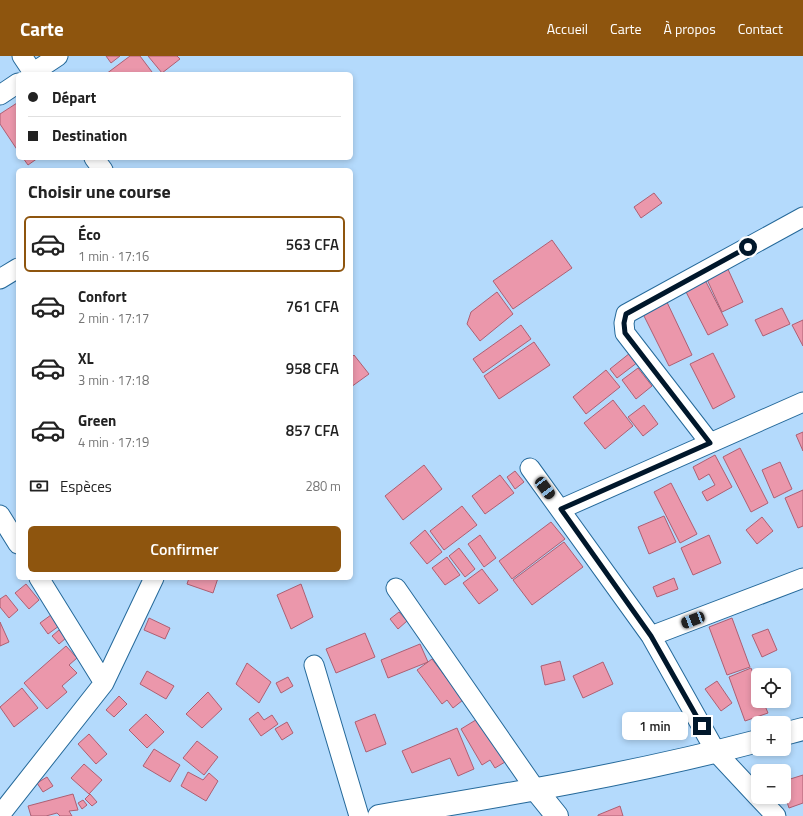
<!DOCTYPE html>
<html lang="fr">
<head>
<meta charset="utf-8">
<style>
  :root { --surface:#fff; --page:#f2f2f2; --text:#222; --muted:#767676; --line:#e0e0e0; --accent:#8e550e }
  body { margin:0; font-family:"Titillium Web",sans-serif; background:var(--page); color:var(--text); height:100vh; display:flex; flex-direction:column; font-size:15px; white-space:nowrap }
  * { box-sizing:border-box; margin:0 }
  p { font-size:13px; color:var(--muted) }
  .icon { flex:none; width:22px; height:22px; fill:none; stroke:currentColor; stroke-width:2; stroke-linecap:round; stroke-linejoin:round }
  .map { position:relative; flex:1; overflow:hidden }
  .sheet { position:absolute; left:16px; top:112px; width:337px; height:412px; display:flex; flex-direction:column; background:var(--surface); border-radius:6px; box-shadow:0 2px 6px #0003 }
  .sheet>* { flex:none }
  .top-card { position:absolute; left:16px; top:16px; width:337px; height:88px; border-radius:6px; box-shadow:0 2px 6px #0003; display:grid; align-content:center; height:88px; padding:0 12px; background:var(--surface) }
  .controls { position:absolute; left:751px; top:612px; display:grid; gap:8px }
  .controls a { display:grid; place-items:center; width:40px; height:40px; border-radius:6px; background:var(--surface); box-shadow:0 2px 6px #0003; font-size:20px }
  .end { position:absolute; width:18px; height:18px; margin:-9px; border:5px solid #00172b; background:#fff; box-shadow:0 0 0 2px #fff }
  .from { border-radius:50% }
  .bubble { position:absolute; height:28px; border-radius:6px; background:var(--surface); box-shadow:0 2px 6px #0003; font-size:13px; font-weight:600; line-height:28px; text-align:center }
  .car { position:absolute; width:12px; height:24px; margin:-12px -6px; border-radius:5px; box-shadow:0 0 3px 1px #0007; background:linear-gradient(#222 24%,#8ab4d8 0 40%,#222 0 76%,#8ab4d8 0 86%,#222 0) }
  .top-card b { display:flex; align-items:center; gap:14px; height:38px; font-size:15px }
  .top-card b+b { border-top:1px solid var(--line) }
  .top-card i { width:10px; height:10px; background:var(--text) }
  ul { padding:0; list-style:none }
  li { display:flex; align-items:center; gap:12px; height:56px; margin:0 8px 6px; padding:0 4px; border:2px solid transparent; border-radius:6px }
  li div { flex:1 }
  li b { display:block; font-size:15px }
  li em { font-style:normal; font-weight:600 }
  li.current { border-color:var(--accent) }
  li>.icon { width:36px; height:36px; stroke-width:1.5 }
  h2 { padding:0 12px; font-size:18px; line-height:48px }
  .pay { display:flex; align-items:center; gap:10px; height:44px; padding:0 12px; font-size:15px }
  .pay p { margin-inline-start:auto }
  .button { display:flex; gap:8px; margin-top:auto; padding:8px 12px }
  .button a { flex:1; height:46px; border-radius:6px; background:var(--accent); color:#fff; font-size:16px; font-weight:600; line-height:46px; text-align:center }
  header { display:flex; align-items:center; gap:24px; box-sizing:border-box; height:56px; padding:0 20px; background:var(--accent); color:#fff }
  header strong { font-size:19px }
  nav { display:flex; gap:22px; margin-inline-start:auto; font-size:14px }
  .map>svg:first-child { display:block }
  .building { fill:#eb97ab; stroke:#ad5f73 }
  .lines { fill:none; stroke-linecap:round; stroke-linejoin:round }
  .street-casing { stroke:#25699a; stroke-width:21 }
  .secondary-casing { stroke:#25699a; stroke-width:24 }
  .street { stroke:#fff; stroke-width:19 }
  .secondary { stroke:#fff; stroke-width:22 }
  .route { stroke:#00172b; stroke-width:5 }
</style>
</head>
<body>
<header>
<strong>Carte</strong>
<nav><a>Accueil</a><a>Carte</a><a>À propos</a><a>Contact</a></nav>
</header>
<div class="map">
<svg width="803" height="760" viewBox="0 0 803 760">
  <rect width="100%" height="100%" fill="#b4dafc"/>
  <!-- building -->
  <path class="building" d="M106,0h14l-9,7z
    M130,0h10l12,16 -2,2h-44z
    M148,0h29l3,3 -18,14z
    M17,47l1,1v47l-18,-27v-10z
    M23,102h15l-10,7z
    M654,137l8,10 -21,15 -7,-11z
    M552,184l20,28 -59,41 -20,-28z
    M726,209l17,37 -21,10 -17,-37z
    M703,220l25,49 -20,10 -25,-49z
    M497,236l16,22 -33,27 -13,-17 4,-12z
    M665,242l27,57 -23,11 -28,-56z
    M782,252l8,16 -27,12 -8,-16z
    M803,264v26l-11,-21z
    M521,269l10,14 -48,34 -10,-14z
    M534,286l16,23 -51,34 -15,-23z
    M630,297l8,9 -21,16 -7,-9z
    M713,297l22,44 -22,12 -23,-45z
    M354,299l15,19 -18,13v-29z
    M638,312l14,18 -16,13 -14,-19z
    M606,314l14,17 -34,27 -13,-17z
    M613,344l20,26 -28,23 -21,-26z
    M644,349l14,19 -15,12 -15,-19z
    M803,376v19l-7,-16z
    M740,392l28,55 -17,9 -28,-55z
    M715,399l17,32 -25,14 -5,-9 13,-7 -6,-11 -10,6 -6,-13z
    M780,406l12,27 -18,9 -12,-28z
    M424,409l18,24 -39,31 -18,-24z
    M515,415l9,11 -9,7 -8,-12z
    M500,419l14,18 -29,21 -13,-18z
    M671,427l26,51 -17,9 -26,-51z
    M803,434v36l-5,2 -13,-30z
    M462,450l15,19 -33,25 -14,-19z
    M664,460l12,26 -27,12 -11,-27z
    M762,461l11,14 -16,13 -11,-14z
    M551,466l14,17 -53,40 -13,-18z
    M425,474l17,22 -15,12 -17,-21z
    M480,479l16,23 -12,9 -16,-23z
    M709,479l12,28 -28,12 -12,-27z
    M564,486l19,25 -51,38 -19,-25z
    M459,492l16,21 -10,8 -16,-21z
    M447,501l13,18 -15,10 -13,-17z
    M482,513l16,21 -19,14 -16,-21z
    M189,522h29l-5,15 -26,-9z
    M674,522l4,11 -21,8 -4,-10z
    M26,528l13,16 -10,9 -14,-16z
    M301,528l12,33 -22,12 -14,-34z
    M6,539l12,15 -9,8 -9,-11v-8z
    M55,556l8,11 -15,11 -8,-11z
    M399,556l8,9 -9,8 -8,-10z
    M149,562l21,10 -5,11 -21,-9z
    M732,562l18,49 -23,8 -18,-48z
    M0,566l9,20 -9,4z
    M768,573l9,21 -15,7 -10,-22z
    M59,574l7,8 -7,6 -7,-8z
    M365,577l10,24 -39,16 -10,-24z
    M420,588l8,18 -40,16 -7,-18z
    M66,590l11,12 -8,7 8,8 -15,13 5,6 -20,17 -23,-26z
    M432,603l31,41 -10,8 -6,-8 -5,4 -25,-34z
    M560,605l5,19 -20,5 -4,-19z
    M603,606l10,22 -30,14 -10,-22z
    M247,607l24,19 -12,21 -23,-19z
    M751,612l7,18v15h5l5,12 -23,8 -16,-44z
    M147,615l27,15 -8,13 -26,-15z
    M288,621l5,9 -12,7 -5,-10z
    M717,625l15,22 -11,8 -16,-22z
    M22,632l16,20 -24,19 -14,-20z
    M208,636l14,17 -20,19 -16,-14z
    M119,640l8,8 -13,13 -8,-7z
    M258,656l6,8 8,-5 6,9 -17,12 -12,-17z
    M146,658l18,18 -17,16 -18,-18z
    M375,658l11,30 -20,8 -11,-30z
    M479,662l26,44 -10,6 -5,-8 -8,5 -21,-36z
    M287,666l6,11 -11,7 -7,-11z
    M457,672l17,41 -16,7 -8,-18 -38,15 -10,-22z
    M89,678l18,20 -11,10 -18,-20z
    M197,685l21,16 -14,18 -21,-17z
    M154,693l26,16 -10,17 -27,-16z
    M84,708l18,16 -13,14 -18,-16z
    M188,716l15,8 6,-7 9,8 -12,20 -25,-15z
    M803,719v28l-14,5 -5,-15v-12z
    M47,721l6,9 -10,6 -6,-9z
    M73,738l5,16 -9,1 3,5h-12l-3,-3 -11,3h-15l-3,-10z
    M90,738l7,8 -5,4 -7,-7z
    M83,744l4,5 -5,4 -4,-6z
    M620,750l3,10h-25v-1z"/>
  <g class="lines">
    <defs>
      <path id="street" d="M22,0l12,18
        M31,18l27,-18
        M0,39l18,-12
        M94,102l9,12
        M0,223l18,-11
        M710,387l-85,-110 -1,-10 2,-9 177,-97
        M530,412l121,168 65,116 42,45
        M561,453l242,-107
        M0,459l18,29
        M39,522l65,105
        M396,532l140,202
        M651,580l152,-58
        M314,609l45,151
        M758,741l18,19
        M0,759l104,-132 50,-105"/>
      <path id="secondary" d="M784,678l19,-5
        M536,734l21,26
        M379,760c127,-21 254,-42 379,-75"/>
    </defs>
    <!-- street casing -->
    <use href="#street" class="street-casing"/>
    <!-- secondary casing -->
    <use href="#secondary" class="secondary-casing"/>
    <!-- street -->
    <use href="#street" class="street"/>
    <!-- secondary -->
    <use href="#secondary" class="secondary"/>
  </g>
  <g class="lines">
    <!-- route -->
    <path class="route" d="M702,670l-51,-90 -90,-127 149,-66 -85,-110 -1,-10 2,-9 122,-67"/>
  </g>
</svg>
<div class="controls">
<a><svg class="icon" aria-label="locate" viewBox="0 0 24 24"><circle cx="12" cy="12" r="6"/><path d="M12 2v4M12 18v4M2 12h4M18 12h4"/></svg></a>
<a>+</a>
<a>−</a>
</div>
<i class="end from" style="left:748px;top:191px"></i>
<i class="end" style="left:702px;top:670px"></i>
<div class="bubble" style="left:622px;top:656px;width:66px">1 min</div>
<i class="car" style="left:545px;top:432px;rotate:143deg"></i>
<i class="car" style="left:693px;top:564px;rotate:249deg"></i>
<div class="top-card">
<b><i class="from"></i>Départ</b>
<b><i></i>Destination</b>
</div>
<section class="sheet">
<h2>Choisir une course</h2>
<ul>
<li class="current"><svg class="icon" aria-label="car" viewBox="0 0 24 24"><path d="M5 17H2v-5l4-1 3-4h7l3 4 3 1v5h-3M9 17h6M6 11h13"/><circle cx="7" cy="17" r="2"/><circle cx="17" cy="17" r="2"/></svg><div><b>Éco</b><p>1 min · 17:16</p></div><em>563 CFA</em></li>
<li><svg class="icon" aria-label="car" viewBox="0 0 24 24"><path d="M5 17H2v-5l4-1 3-4h7l3 4 3 1v5h-3M9 17h6M6 11h13"/><circle cx="7" cy="17" r="2"/><circle cx="17" cy="17" r="2"/></svg><div><b>Confort</b><p>2 min · 17:17</p></div><em>761 CFA</em></li>
<li><svg class="icon" aria-label="car" viewBox="0 0 24 24"><path d="M5 17H2v-5l4-1 3-4h7l3 4 3 1v5h-3M9 17h6M6 11h13"/><circle cx="7" cy="17" r="2"/><circle cx="17" cy="17" r="2"/></svg><div><b>XL</b><p>3 min · 17:18</p></div><em>958 CFA</em></li>
<li><svg class="icon" aria-label="car" viewBox="0 0 24 24"><path d="M5 17H2v-5l4-1 3-4h7l3 4 3 1v5h-3M9 17h6M6 11h13"/><circle cx="7" cy="17" r="2"/><circle cx="17" cy="17" r="2"/></svg><div><b>Green</b><p>4 min · 17:19</p></div><em>857 CFA</em></li>
</ul>
<div class="pay"><svg class="icon" aria-label="cash" viewBox="0 0 24 24"><path d="M3 7h18v10H3z"/><circle cx="12" cy="12" r="2"/></svg>Espèces<p>280 m</p></div>
<div class="button"><a>Confirmer</a></div>
</section>
</div>
</body>
</html>
